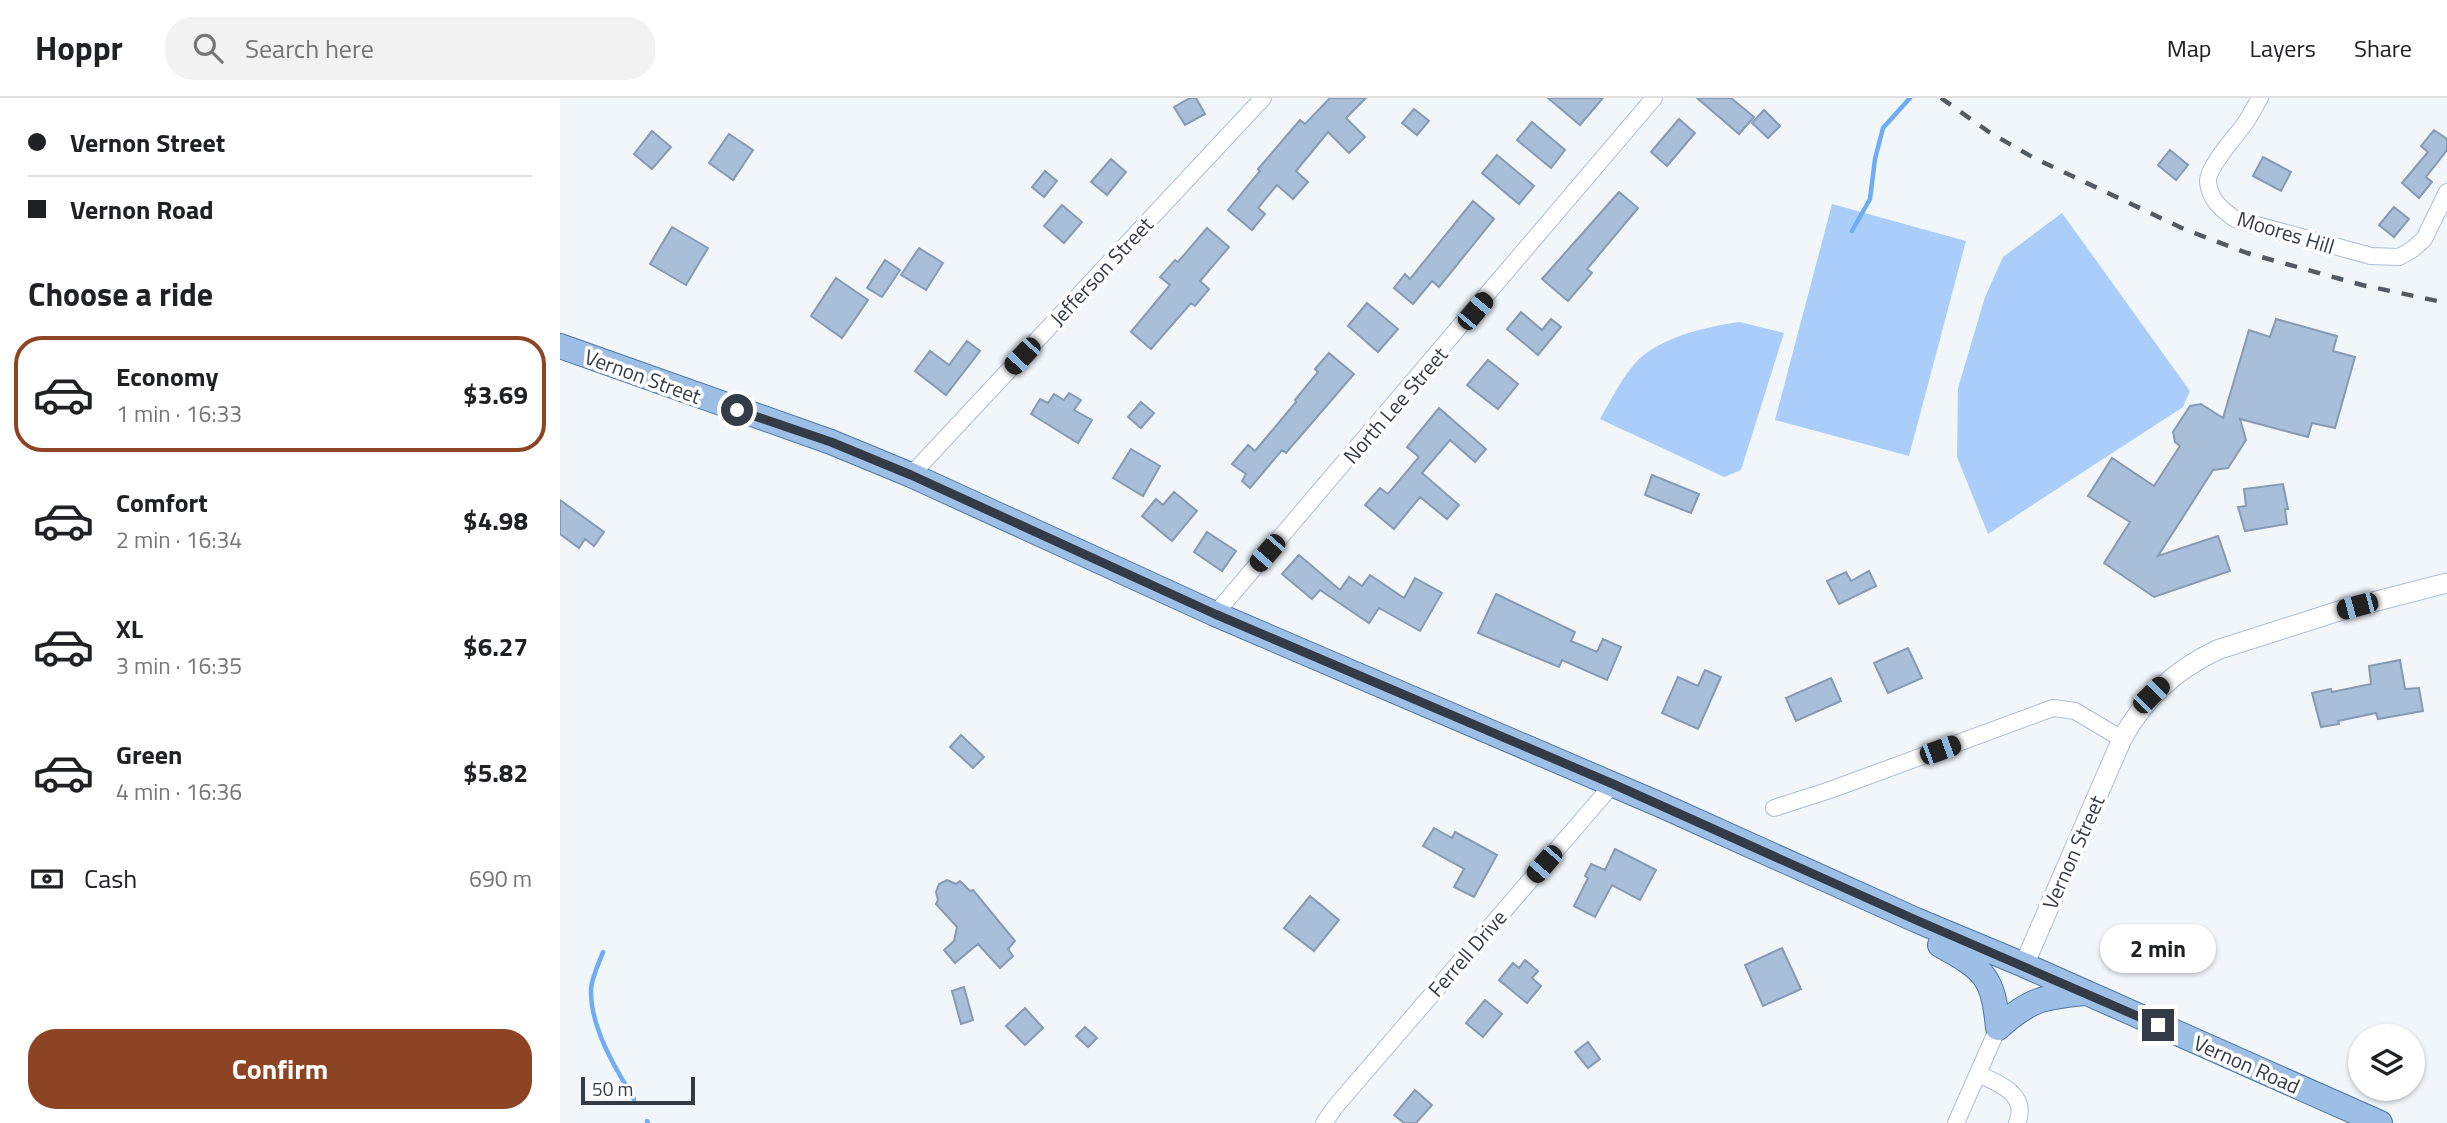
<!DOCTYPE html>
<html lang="en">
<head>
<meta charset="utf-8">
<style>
  :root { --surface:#fff; --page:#f2f2f2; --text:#202124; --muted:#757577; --line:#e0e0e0; --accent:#8c4423 }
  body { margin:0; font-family:"Titillium Web",sans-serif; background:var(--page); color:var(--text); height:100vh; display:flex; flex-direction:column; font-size:26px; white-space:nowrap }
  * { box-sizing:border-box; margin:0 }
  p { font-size:23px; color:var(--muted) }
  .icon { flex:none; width:38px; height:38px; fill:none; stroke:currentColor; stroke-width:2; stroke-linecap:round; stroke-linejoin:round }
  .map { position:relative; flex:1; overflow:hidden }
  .sheet { display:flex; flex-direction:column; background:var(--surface); width:560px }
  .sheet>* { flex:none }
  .top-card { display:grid; align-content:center; height:154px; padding:0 28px; background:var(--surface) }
  .tools { position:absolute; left:1788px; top:926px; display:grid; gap:14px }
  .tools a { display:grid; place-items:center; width:77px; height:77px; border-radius:50%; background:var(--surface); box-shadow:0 2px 5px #0004; font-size:35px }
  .scale { position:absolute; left:21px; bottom:18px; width:114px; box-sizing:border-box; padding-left:7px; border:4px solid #333c46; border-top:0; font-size:19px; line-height:24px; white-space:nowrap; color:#333c46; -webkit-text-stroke:5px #fff; paint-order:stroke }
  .end { position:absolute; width:32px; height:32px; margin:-16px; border:9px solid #333c46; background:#fff; box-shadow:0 0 0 4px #fff }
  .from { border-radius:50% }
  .bubble { position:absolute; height:49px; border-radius:24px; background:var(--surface); box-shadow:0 2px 5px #0004; font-size:23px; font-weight:700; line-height:49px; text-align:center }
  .car { position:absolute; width:21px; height:42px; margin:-21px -10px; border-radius:9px; box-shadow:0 0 5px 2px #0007; background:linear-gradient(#222 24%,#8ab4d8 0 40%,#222 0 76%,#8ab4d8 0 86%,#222 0) }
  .top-card b { display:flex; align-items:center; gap:24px; height:66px; font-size:26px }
  .top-card b+b { border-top:2px solid var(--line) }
  .top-card i { width:18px; height:18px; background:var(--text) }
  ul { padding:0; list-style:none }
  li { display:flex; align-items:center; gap:21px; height:116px; margin:0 14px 10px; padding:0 14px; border:4px solid transparent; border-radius:28px }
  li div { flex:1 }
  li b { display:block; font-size:26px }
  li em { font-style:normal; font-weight:700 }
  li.active { border-color:var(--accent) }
  li>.icon { width:63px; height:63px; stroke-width:1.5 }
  h2 { padding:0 28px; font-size:32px; line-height:84px }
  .pay { display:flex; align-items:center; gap:18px; height:77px; padding:0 28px; font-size:26px }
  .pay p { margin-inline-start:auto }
  .primary-button { display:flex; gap:14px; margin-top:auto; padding:14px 28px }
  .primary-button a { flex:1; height:80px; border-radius:28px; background:var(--accent); color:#fff; font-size:28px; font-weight:700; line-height:80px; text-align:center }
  header { display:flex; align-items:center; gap:42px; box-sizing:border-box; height:98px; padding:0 35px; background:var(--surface); border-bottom:2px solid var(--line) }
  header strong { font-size:33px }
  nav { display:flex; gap:38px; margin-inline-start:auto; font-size:24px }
  .search { width:490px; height:63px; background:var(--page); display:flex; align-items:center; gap:18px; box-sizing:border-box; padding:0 24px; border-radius:28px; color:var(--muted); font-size:26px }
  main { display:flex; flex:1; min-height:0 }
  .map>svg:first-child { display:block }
  .green { fill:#aacdf9 }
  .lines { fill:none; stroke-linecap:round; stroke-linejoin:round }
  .stream { stroke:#6eacf6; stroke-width:4.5 }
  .building { fill:#a9bfd9; stroke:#869ab4; stroke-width:2 }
  .minor-casing { stroke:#a9bfd9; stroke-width:18 }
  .tertiary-casing { stroke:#a9bfd9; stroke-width:21 }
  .primary-casing { stroke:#4d75a4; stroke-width:26 }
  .minor { stroke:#fff; stroke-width:16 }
  .tertiary { stroke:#fff; stroke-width:19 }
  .primary { stroke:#9dbfe6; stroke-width:24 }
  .rail { stroke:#525b64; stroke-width:4.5; stroke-dasharray:12 12; stroke-linecap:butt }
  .route { stroke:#333c46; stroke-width:9 }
  .labels { text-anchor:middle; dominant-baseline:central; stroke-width:7; stroke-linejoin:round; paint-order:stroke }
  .street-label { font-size:21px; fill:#333c46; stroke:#fff }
</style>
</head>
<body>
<header>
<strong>Hoppr</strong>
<div class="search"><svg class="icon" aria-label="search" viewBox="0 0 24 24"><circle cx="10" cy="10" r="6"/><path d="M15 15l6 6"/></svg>Search here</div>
<nav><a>Map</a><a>Layers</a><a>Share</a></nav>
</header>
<main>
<section class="sheet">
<div class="top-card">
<b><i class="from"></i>Vernon Street</b>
<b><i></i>Vernon Road</b>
</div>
<h2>Choose a ride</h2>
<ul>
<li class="active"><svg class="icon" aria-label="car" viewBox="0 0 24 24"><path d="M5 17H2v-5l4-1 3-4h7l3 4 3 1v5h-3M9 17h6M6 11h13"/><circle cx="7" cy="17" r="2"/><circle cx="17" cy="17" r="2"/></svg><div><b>Economy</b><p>1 min · 16:33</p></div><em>$3.69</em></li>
<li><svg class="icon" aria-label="car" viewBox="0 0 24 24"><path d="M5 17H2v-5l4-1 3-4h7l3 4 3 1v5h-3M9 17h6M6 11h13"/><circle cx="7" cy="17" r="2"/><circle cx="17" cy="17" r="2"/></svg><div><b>Comfort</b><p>2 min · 16:34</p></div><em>$4.98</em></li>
<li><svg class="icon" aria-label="car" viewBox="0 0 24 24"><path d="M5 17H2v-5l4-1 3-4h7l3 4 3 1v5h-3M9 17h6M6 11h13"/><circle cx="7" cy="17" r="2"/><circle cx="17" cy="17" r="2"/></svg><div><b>XL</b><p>3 min · 16:35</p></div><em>$6.27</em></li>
<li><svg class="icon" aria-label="car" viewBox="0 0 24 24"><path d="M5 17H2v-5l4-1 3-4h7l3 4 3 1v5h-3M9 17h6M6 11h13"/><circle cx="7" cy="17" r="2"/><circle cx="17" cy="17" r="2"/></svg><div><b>Green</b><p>4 min · 16:36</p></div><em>$5.82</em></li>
</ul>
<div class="pay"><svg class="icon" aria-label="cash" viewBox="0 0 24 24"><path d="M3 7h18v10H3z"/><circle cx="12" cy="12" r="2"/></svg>Cash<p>690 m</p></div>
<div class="primary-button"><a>Confirm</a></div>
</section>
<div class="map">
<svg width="1887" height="1025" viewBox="0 0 1887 1025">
  <rect width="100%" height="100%" fill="#f1f6fb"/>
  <!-- green -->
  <path class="green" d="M1272,106l134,37 -57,215 -134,-36z
    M1502,115l128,178 -7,16 -195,127 -31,-77 1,-69 27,-91 18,-40z
    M1180,224l44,11 -43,137 -17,7 -124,-58c11,-19 23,-44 39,-60 24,-22 69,-33 101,-37z"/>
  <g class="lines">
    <!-- stream -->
    <path class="stream" d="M1292,133l18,-32 5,-40 8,-31 27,-30
      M43,854c-4,11 -11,25 -12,37 -1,38 24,79 43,110
      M87,1023l1,2"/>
  </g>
  <!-- building -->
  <path class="building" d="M630,0h6l9,16 -20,11 -11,-18z
    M770,0h36l-20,20 19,19 -16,16 -21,-21 -32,39 12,11 -15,17 -16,-14 -19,23 7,6 -13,16 -24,-20 32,-39 -2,-2 42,-49 5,4z
    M988,0h55l-23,27z
    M1137,0h34l23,19 -15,17z
    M854,11l15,12 -12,14 -15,-12z
    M1204,12l16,16 -12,12 -16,-15z
    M1119,21l16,14 -28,33 -16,-14z
    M972,24l33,28 -14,18 -34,-28z
    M1874,32l13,9v11l-21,27 6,5 -13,16 -17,-15 26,-31 -7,-6z
    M92,33l19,16 -19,22 -18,-15z
    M169,36l24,16 -20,30 -24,-17z
    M1610,52l18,15 -12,15 -18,-15z
    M937,57l37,31 -15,18 -37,-31z
    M1703,59l28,15 -10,19 -28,-15z
    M551,61l15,13 -19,23 -16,-13z
    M485,73l12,10 -13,16 -12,-10z
    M1059,94l19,16 -51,61 5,4 -24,28 -26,-22z
    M913,103l21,18 -55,68 -7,-6 -19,23 -19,-16 11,-14 5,5z
    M502,107l20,17 -18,21 -20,-17z
    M1834,109l15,12 -15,18 -15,-12z
    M112,129l36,21 -22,37 -36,-21z
    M647,130l22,19 -29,34 9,8 -14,17 -4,-3 -40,46 -20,-17 39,-47 -10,-8 15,-17 3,2z
    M359,150l24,15 -17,27 -25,-15z
    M325,162l15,10 -18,27 -15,-9z
    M276,180l32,22 -26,38 -31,-22z
    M807,205l31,26 -20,23 -30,-26z
    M961,214l21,18 9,-11 10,8 -23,28 -31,-26z
    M1716,221l61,17 -4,15 22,6 -20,71 -23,-5 -4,14 -68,-18 6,21 -18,28 -15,2 -55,86 60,-20 12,35 -76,26 -50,-34 26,-41 -42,-26 24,-38 42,28 26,-40 -5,-4 -2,-10 17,-26 11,-2 22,14 26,-88 21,7z
    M407,243l13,10 -34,44 -31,-24 15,-20 19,14z
    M769,255l25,21 -68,79 -4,-3 -32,38 -8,-7 4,-7 -14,-10 16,-19 7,6 41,-49 -1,-2 23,-28 -3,-3z
    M928,262l30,24 -20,25 -31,-24z
    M509,295l12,7 -7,10 18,10 -14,23 -47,-29 9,-15 8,4 6,-9 10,6z
    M581,304l13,11 -13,15 -13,-11z
    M879,310l47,41 -11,13 -25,-22 -28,33 37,32 -12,14 -27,-22 -26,32 -29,-24 15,-17 8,6 31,-37 -12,-10z
    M571,351l29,17 -17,30 -30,-18z
    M1092,377l47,19 -8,19 -46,-18z
    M1723,386l5,25h-3l2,15 -42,7 -7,-24 8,-1 -2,-17z
    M614,394l23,19 -25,30 -30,-25 14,-17 7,6z
    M0,402l44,32 -10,14 -9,-7 -6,9 -19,-14z
    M647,434l29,19 -14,20 -28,-19z
    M739,457l41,35 9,-13 13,9 8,-11 34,23 11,-20 27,15 -22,38 -41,-23 -10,15 -49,-33 -8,9 -30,-25z
    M1309,473l7,15 -37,18 -12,-23 19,-9 5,9z
    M936,496l79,38 -4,9 26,11 6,-13 18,8 -14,33 -45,-20 -3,7 -81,-34z
    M1348,550l14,30 -34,15 -14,-30z
    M1840,562l5,29 14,-1 4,23 -45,8 -2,-6 -38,8 1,3 -18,3 -9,-34 19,-4 1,3 39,-8 -2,-18z
    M1145,572l16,7 -23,52 -36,-16 16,-36 20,9z
    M1271,580l10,23 -45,20 -10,-23z
    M401,637l23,22 -11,11 -23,-21z
    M874,730l18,10 3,-6 42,23 -23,42 -20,-10 10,-18 -41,-23z
    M1055,751l41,21 -16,30 -28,-15 -17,32 -21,-11 14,-28 -3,-2 6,-12 14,6z
    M387,782l9,4 4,-3 10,10 3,-1 42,51 -7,8 5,7 -13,12 -22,-24 -23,19 -11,-13 10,-9 3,-14 -21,-23 2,-4 -2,-8 3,-8z
    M750,798l29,24 -25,31 -30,-23z
    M1222,850l19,41 -38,17 -18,-41z
    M965,862l13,11 -6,7 9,8 -14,17 -28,-23 14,-17 6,5z
    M404,889l9,33 -12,4 -9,-33z
    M925,902l17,14 -19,23 -17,-14z
    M465,910l18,20 -18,17 -19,-19z
    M525,929l12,11 -9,9 -12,-11z
    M1028,944l12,17 -12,9 -13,-16z
    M855,992l17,15 -16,18h-12l-10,-8z"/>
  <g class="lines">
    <defs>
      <path id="minor" d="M1700,0c-5,8 -9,16 -14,24 -9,13 -38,44 -38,59 1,18 13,28 27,38l136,37 28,1 14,-8 11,-10 23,-47
        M351,377l352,-377
        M655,516l439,-516
        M1214,710l56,-18 223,-82 22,3 47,28
        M1418,976c21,9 51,21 39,49
        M764,1025l11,-16 278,-323
        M1396,1025l42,-95"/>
      <path id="tertiary" d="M1464,867l98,-226c22,-41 53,-69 95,-89l125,-40 105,-27"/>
      <path id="primary" d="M0,248l271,96 80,33 304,139 448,192 253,114 108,45 356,158
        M1380,847c45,25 53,31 58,83
        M1438,930c32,-29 45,-31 87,-35"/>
    </defs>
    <!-- minor casing -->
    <use href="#minor" class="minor-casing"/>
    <!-- tertiary casing -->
    <use href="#tertiary" class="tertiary-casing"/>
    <!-- primary casing -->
    <use href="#primary" class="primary-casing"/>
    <!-- minor -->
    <use href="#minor" class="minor"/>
    <!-- tertiary -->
    <use href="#tertiary" class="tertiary"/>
    <!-- primary -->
    <use href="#primary" class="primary"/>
    <!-- rail -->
    <path class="rail" d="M1381,0l48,34 45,26 150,71 63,24 115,32 85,18"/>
  </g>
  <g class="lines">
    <!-- route -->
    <path class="route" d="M177,312l94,32 80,33 304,139 398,170 303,136 242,105"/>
  </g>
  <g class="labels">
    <!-- street labels -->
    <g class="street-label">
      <text transform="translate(1726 134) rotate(17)">Moores Hill</text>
      <text transform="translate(541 173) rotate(-47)">Jefferson Street</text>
      <text transform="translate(83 278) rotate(20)">Vernon Street</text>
      <text transform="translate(835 307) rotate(-49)">North Lee Street</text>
      <text transform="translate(1513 754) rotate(-66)">Vernon Street</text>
      <text transform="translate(907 855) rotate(-49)">Ferrell Drive</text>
      <text transform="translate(1687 966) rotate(24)">Vernon Road</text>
    </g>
  </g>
</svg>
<div class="tools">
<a><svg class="icon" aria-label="layers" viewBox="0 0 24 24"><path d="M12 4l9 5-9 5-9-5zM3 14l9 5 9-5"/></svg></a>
</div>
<div class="scale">50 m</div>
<i class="end from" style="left:177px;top:312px"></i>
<i class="end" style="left:1598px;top:927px"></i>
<div class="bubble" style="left:1540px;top:826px;width:116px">2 min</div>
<i class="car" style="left:915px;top:213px;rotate:40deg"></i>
<i class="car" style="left:462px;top:258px;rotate:223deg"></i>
<i class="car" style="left:707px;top:455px;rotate:221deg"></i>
<i class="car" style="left:1797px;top:508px;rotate:255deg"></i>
<i class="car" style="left:1591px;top:597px;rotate:45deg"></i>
<i class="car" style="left:1380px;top:652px;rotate:70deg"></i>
<i class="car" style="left:984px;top:766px;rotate:221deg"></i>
</div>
</main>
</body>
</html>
